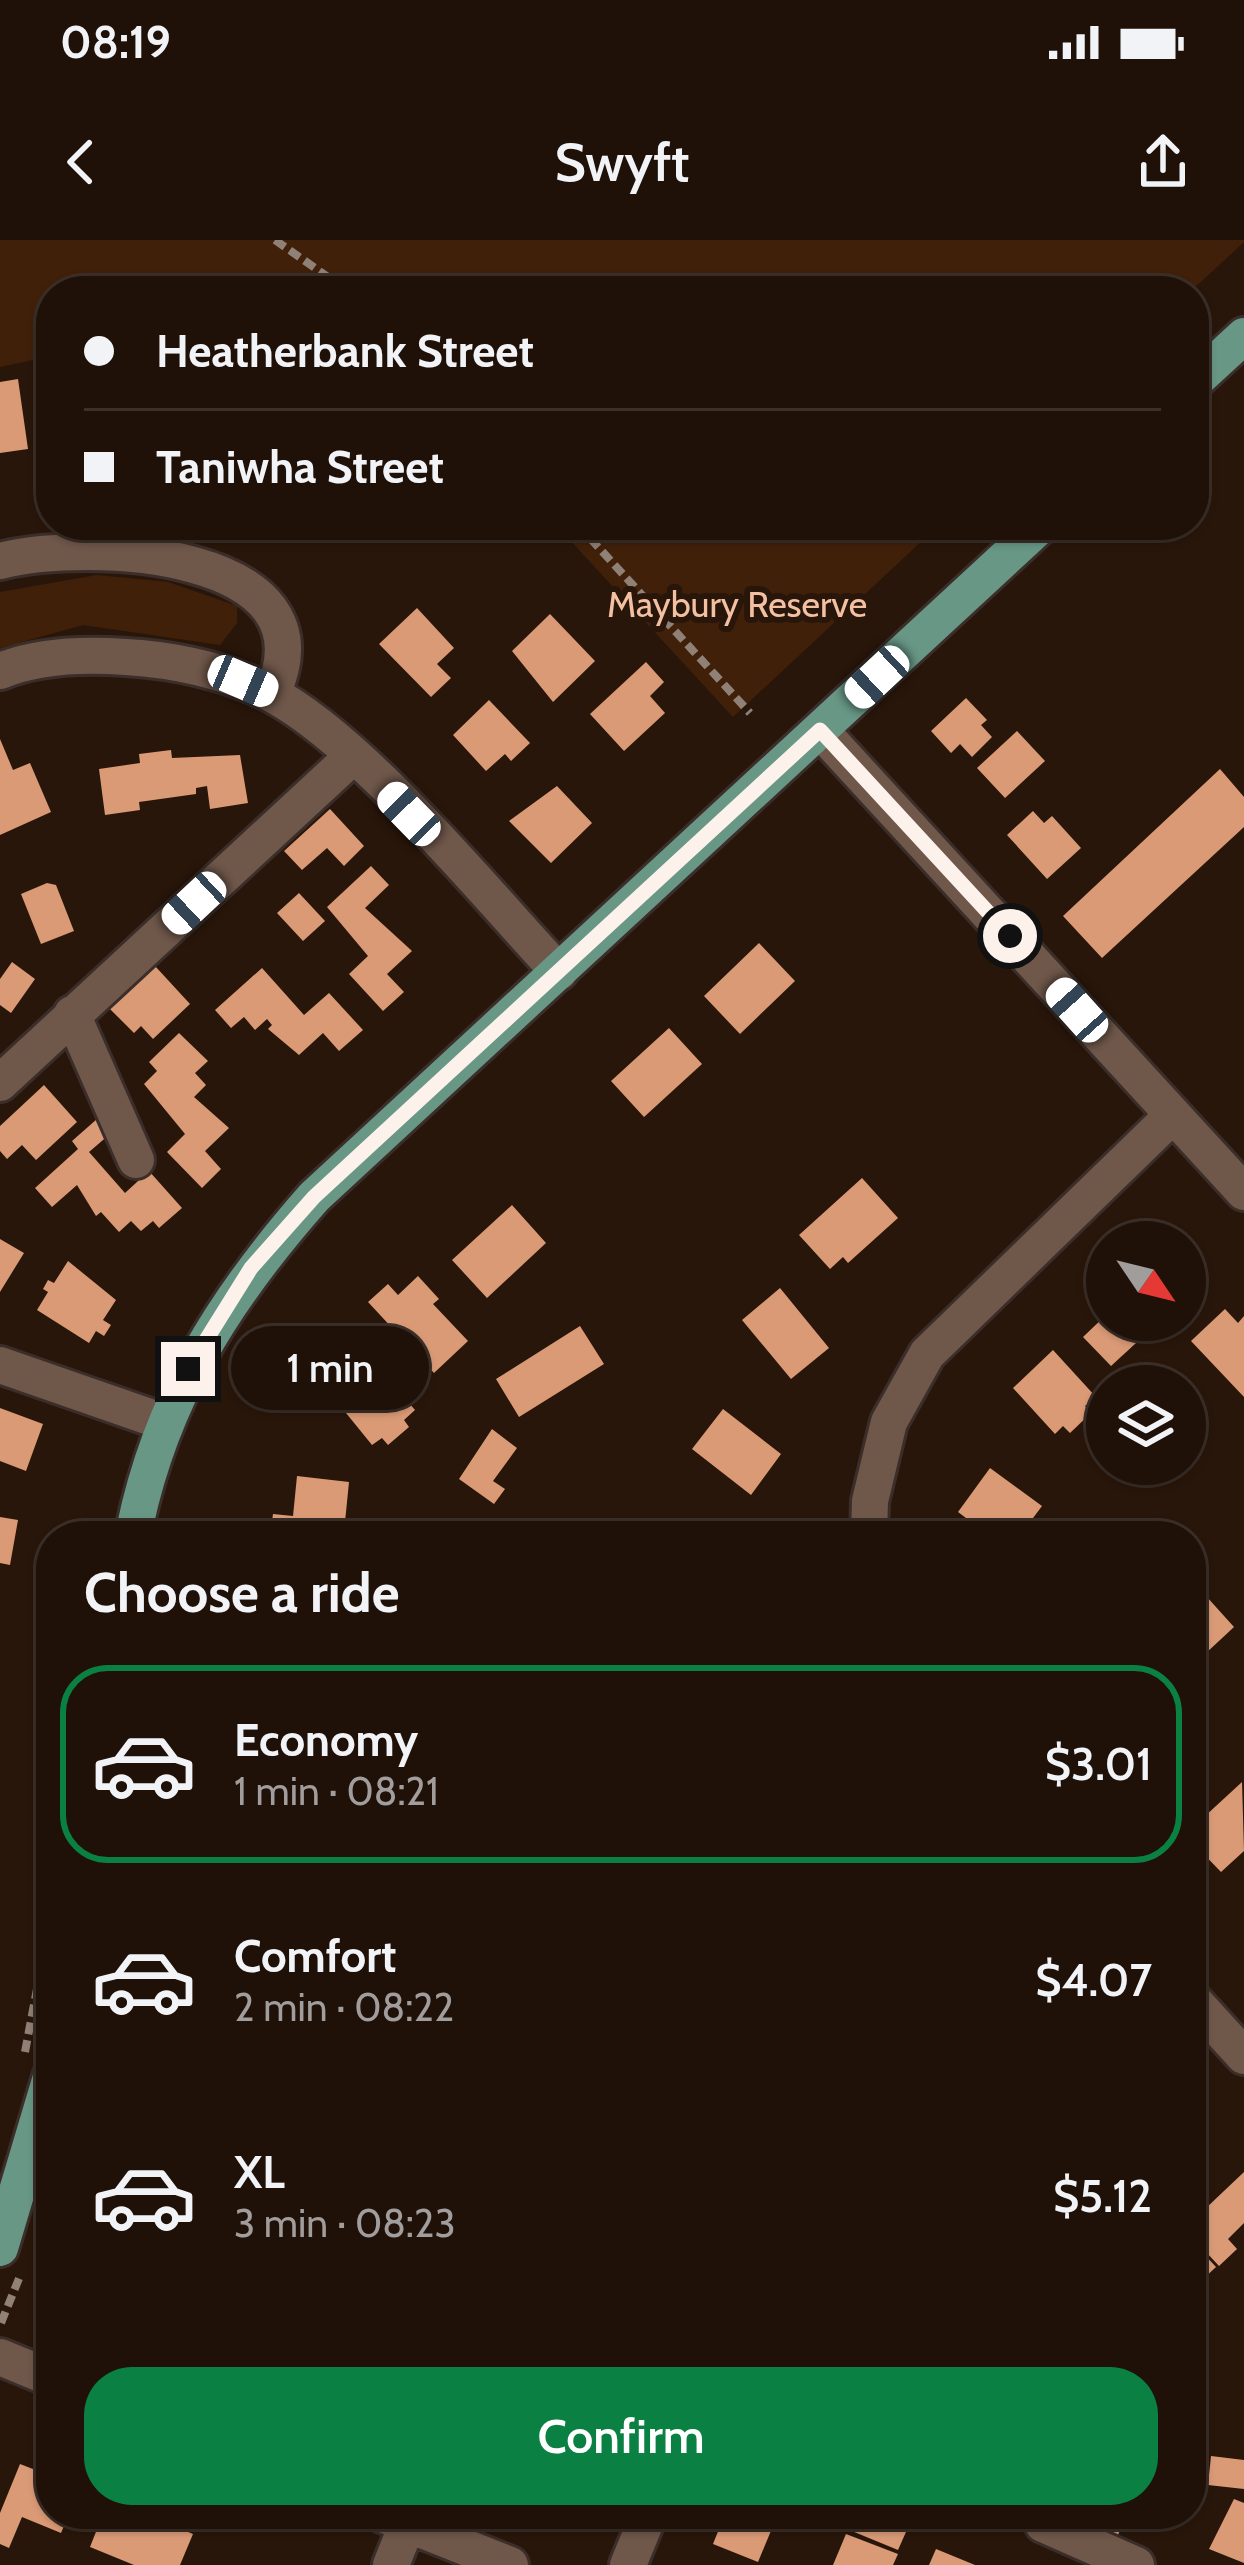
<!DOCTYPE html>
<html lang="en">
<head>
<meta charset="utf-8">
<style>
  :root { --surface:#1f1008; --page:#2c1e16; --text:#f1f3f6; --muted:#a19d9c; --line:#3c3029; --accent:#0b8043 }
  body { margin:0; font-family:Cabin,sans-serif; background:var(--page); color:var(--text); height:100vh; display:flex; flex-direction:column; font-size:45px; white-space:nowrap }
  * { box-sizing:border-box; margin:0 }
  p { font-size:39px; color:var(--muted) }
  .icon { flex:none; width:66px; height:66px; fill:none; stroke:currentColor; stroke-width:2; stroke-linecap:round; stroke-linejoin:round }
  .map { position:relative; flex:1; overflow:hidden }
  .details { position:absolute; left:36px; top:1281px; width:1170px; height:1008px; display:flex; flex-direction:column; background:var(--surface); border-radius:48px; box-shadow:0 3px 9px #0004,0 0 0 3px var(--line) }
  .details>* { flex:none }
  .guide { position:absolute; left:36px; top:36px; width:1173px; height:264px; border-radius:48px; box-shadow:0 3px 9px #0004,0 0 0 3px var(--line); display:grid; align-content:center; height:264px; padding:0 48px; background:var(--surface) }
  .needle { width:78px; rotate:125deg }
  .fabs { position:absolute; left:1086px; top:981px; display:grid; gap:24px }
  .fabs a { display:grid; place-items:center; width:120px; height:120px; border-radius:50%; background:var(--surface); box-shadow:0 3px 9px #0004,0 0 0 3px var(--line); font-size:60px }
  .end { position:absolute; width:54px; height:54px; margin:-27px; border:15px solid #fdf2eb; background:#111; box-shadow:0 0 0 6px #111 }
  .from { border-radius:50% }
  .bubble { position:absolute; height:84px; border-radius:42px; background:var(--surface); box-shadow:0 3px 9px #0004,0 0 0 3px var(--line); font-size:39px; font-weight:600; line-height:84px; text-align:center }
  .car { position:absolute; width:36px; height:72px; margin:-36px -18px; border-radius:15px; box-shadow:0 0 9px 3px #0007; background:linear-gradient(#fff 24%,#345 0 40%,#fff 0 76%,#345 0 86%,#fff 0) }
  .guide b { display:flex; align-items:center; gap:42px; height:114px; font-size:45px }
  .guide b+b { border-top:3px solid var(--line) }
  .guide i { width:30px; height:30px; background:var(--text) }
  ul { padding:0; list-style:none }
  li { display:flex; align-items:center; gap:36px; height:198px; margin:0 24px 18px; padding:0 24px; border:6px solid transparent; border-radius:48px }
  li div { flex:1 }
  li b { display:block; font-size:45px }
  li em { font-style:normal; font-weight:600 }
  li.on { border-color:var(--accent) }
  li>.icon { width:108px; height:108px; stroke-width:1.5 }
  h2 { padding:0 48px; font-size:54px; line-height:144px }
  .cta { display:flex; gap:24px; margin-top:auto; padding:24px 48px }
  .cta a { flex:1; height:138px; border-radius:48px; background:var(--accent); color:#fff; font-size:48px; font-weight:600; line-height:138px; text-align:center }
  .status { display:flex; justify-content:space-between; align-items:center; height:84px; padding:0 60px; background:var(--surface); direction:ltr }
  .status svg { height:33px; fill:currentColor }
  header { display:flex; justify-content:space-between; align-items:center; height:156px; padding:0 48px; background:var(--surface); font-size:54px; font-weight:600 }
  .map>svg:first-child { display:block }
  .green { fill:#41200a }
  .building { fill:#da9a76 }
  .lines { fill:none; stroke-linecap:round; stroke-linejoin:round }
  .minor-casing { stroke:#3b2e2a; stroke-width:42 }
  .major-casing { stroke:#3b2e2a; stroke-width:42 }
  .path { stroke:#908177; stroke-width:8; stroke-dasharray:12 6; stroke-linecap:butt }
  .minor { stroke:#6f574a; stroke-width:36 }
  .major { stroke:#689786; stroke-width:36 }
  .route { stroke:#fdf2eb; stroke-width:15 }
  .labels { text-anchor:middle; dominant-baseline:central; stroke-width:12; stroke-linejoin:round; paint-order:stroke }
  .park-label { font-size:36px; fill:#f4c0a2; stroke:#29160a }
</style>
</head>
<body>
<div class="status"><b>08:19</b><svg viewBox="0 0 49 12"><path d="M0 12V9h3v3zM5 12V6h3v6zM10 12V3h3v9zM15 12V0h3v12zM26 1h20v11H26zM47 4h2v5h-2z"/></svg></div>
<header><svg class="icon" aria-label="back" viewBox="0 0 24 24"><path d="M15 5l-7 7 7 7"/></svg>Swyft<svg class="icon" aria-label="share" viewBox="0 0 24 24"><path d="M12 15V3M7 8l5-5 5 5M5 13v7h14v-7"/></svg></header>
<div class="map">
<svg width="1244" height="2325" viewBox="0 0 1244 2325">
  <rect width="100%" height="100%" fill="#29160a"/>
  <!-- green -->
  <path class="green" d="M0,0h1244v2l-53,49h-1140v65l-51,11z
    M556,285h383l-206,192z
    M97,335l71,7 69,24v17l-17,22 -137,-20 -83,23v-56z"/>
  <!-- building -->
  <path class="building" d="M18,139l10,70 -28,4v-71z
    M40,139h11v60l-10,1z
    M417,368l37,40 -17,16 14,14 -20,19 -52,-53z
    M550,374l45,47 -42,41 -41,-51z
    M646,422l18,20 -14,14 15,17 -41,38 -34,-37z
    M966,458l21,22 -6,5 11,12 -20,20 -12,-13 -9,9 -20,-22z
    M489,460l41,43 -19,18 -6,-7 -19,17 -33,-36z
    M1017,491l28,30 -40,37 -28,-30z
    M0,499l13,31 17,-7 21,49 -51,23z
    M171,510l1,8 68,-3 8,48 -38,6 -3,-23 -11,2v6l-57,8 1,8 -35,5 -6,-46 41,-6 -1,-9z
    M1220,529l24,28v30l-142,131 -39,-42z
    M557,546l35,37 -41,40 -42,-42z
    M330,569l34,37 -20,20 -17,-18 -25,22 -18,-19z
    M1033,571l11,12 8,-7 29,32 -34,31 -40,-44z
    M371,626l18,19 -24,23 47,43 -25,23 17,18 -21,19 -34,-37 19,-18 -41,-49z
    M47,643l9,2 18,46 -33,13 -20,-50z
    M299,653l26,28 -22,20 -26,-28z
    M759,703l36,38 -55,53 -36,-38z
    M12,722l23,17 -24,34 -11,-8v-26z
    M155,726l35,38 -37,35 -12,-13 -7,7 -25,-25z
    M262,728l42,47 25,-22 34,37 -24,21 -16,-18 -24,22 -31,-26 4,-4 -5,-6 -12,11 -11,-13 -13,11 -16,-18z
    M669,788l33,36 -58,53 -33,-36z
    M179,793l29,28 -13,12 11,12 -12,12 35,31 -24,23 16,18 -19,19 -35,-36 18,-18 -41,-50 13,-13 -8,-9z
    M44,845l33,37 -41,38 -14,-15 -15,14 -7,-8v-25z
    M97,879l13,15 -21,18 36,41 24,-22 33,37 -23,20 -6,-7 -12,10 -10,-10 -12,11 -18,-20 -5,4 -19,-31 -25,22 -17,-19 43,-39 -6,-8z
    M862,938l36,40 -50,45 -5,-6 -13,12 -31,-34z
    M512,965l34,38 -59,55 -35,-38z
    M0,999l24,14 -24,39z
    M68,1021l48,39 -13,20 8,5 -7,11 -8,-5 -7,12 -52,-33 11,-18 -5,-3 5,-9 6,3z
    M418,1036l21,23 -6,5 35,37 -34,32 -66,-71 20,-18 10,11z
    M780,1048l49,60 -38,31 -49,-59z
    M1107,1067v13h67l-20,18 -6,-6 -37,34 -28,-29 22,-21 -4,-4z
    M1225,1069l13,14 6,-7v81l-53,-56z
    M580,1086l24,38 -85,53 -23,-38z
    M1053,1110l43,47 -11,9 6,7 -21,20 -7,-7 -8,8 -42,-46z
    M375,1122l40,48 -11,10 5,7 -21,18 -6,-7 -10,7 -39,-48z
    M0,1168l43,16 -17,47 -26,-10z
    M723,1169l58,45 -30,41 -59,-46z
    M492,1189l25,19 -24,33 12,8 -11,15 -35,-25z
    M990,1228l52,38 -9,12 8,6 -9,12h-42l-32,-24z
    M297,1236l52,6 -4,40 11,1 -1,13h-85l3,-22 20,2z
    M0,1277l18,3 -8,45 -10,-2z
    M1197,1346l37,41 -43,40v-76z
    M1242,1542l2,69 -23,21 -30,-31v-12z
    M1244,1932v51l-16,16 9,10 -18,17 -28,-30v-26l8,-7 6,6z
    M1191,2000l25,27 -16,15 -9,-9z
    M1211,2216l33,4v29l-36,-4z
    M20,2224l31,12v38h18l-8,19 -39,-16 -13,31 -9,-4v-31z
    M1234,2259l10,4v60l-35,-14z
    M103,2274h41l49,20 -13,31h-46l-44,-18z
    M725,2274h53l-20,48 -45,-18z
    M853,2274h61l-16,36 -51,-21z
    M1072,2274h55l-9,21z
    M846,2294l52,20 -5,11h-60z
    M936,2309l39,16h-46z"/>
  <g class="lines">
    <defs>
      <path id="minor" d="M0,321c87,-22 338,-12 272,133
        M0,431c39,-16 85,-17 126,-14 50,3 97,13 142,35 92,47 217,201 291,280
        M820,490l424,462
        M72,774l64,146
        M0,843l353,-327
        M0,1125l164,57
        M869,1296l1,-35 19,-79 38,-68 246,-239
        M1191,1758l53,58
        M0,2117l51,21
        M382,2274l128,51
        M1043,2284l93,41
        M391,2325l16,-40
        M628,2325l21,-51"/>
      <path id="major" d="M1194,142l50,-46
        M133,1296c26,-135 91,-237 181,-339l727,-672
        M0,2008l51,-171"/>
    </defs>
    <!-- minor casing -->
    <use href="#minor" class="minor-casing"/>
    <!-- major casing -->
    <use href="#major" class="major-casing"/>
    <!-- path -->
    <path class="path" d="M275,0l73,51
      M1194,188l14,-13
      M578,285l172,188
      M25,1812l26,-137
      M1,2083l19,-47"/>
    <!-- minor -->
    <use href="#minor" class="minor"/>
    <!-- major -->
    <use href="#major" class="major"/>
  </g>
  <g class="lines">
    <!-- route -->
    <path class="route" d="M188,1129l63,-101 63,-71 506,-467 190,206"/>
  </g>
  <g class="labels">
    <!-- park labels -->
    <g class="park-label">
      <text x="737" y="364">Maybury Reserve</text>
    </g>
  </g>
</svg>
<div class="fabs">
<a><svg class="needle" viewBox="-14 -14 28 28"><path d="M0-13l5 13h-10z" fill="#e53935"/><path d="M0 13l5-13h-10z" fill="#a19d9c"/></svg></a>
<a><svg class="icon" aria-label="layers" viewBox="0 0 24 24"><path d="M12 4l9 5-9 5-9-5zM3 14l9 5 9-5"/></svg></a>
</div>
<i class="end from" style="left:1010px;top:696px"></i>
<i class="end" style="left:188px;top:1129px"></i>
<div class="bubble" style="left:231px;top:1086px;width:198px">1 min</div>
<i class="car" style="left:877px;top:437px;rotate:227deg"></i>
<i class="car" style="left:243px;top:441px;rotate:113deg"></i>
<i class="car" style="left:409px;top:574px;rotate:316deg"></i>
<i class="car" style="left:194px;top:663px;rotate:227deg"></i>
<i class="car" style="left:1077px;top:770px;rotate:318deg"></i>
<div class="guide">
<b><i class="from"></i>Heatherbank Street</b>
<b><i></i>Taniwha Street</b>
</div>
<section class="details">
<h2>Choose a ride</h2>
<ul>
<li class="on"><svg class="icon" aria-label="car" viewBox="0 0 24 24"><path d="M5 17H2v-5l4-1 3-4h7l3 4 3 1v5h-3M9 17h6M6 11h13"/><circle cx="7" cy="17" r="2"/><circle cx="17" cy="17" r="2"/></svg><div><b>Economy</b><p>1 min · 08:21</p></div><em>$3.01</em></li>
<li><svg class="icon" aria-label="car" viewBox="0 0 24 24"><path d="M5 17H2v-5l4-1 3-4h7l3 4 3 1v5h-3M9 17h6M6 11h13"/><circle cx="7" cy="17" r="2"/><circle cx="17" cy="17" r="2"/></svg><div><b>Comfort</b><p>2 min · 08:22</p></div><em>$4.07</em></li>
<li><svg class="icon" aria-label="car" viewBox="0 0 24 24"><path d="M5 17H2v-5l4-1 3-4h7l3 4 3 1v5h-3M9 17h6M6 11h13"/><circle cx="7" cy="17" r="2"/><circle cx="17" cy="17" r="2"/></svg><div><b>XL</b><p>3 min · 08:23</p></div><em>$5.12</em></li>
</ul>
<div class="cta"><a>Confirm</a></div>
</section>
</div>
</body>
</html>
